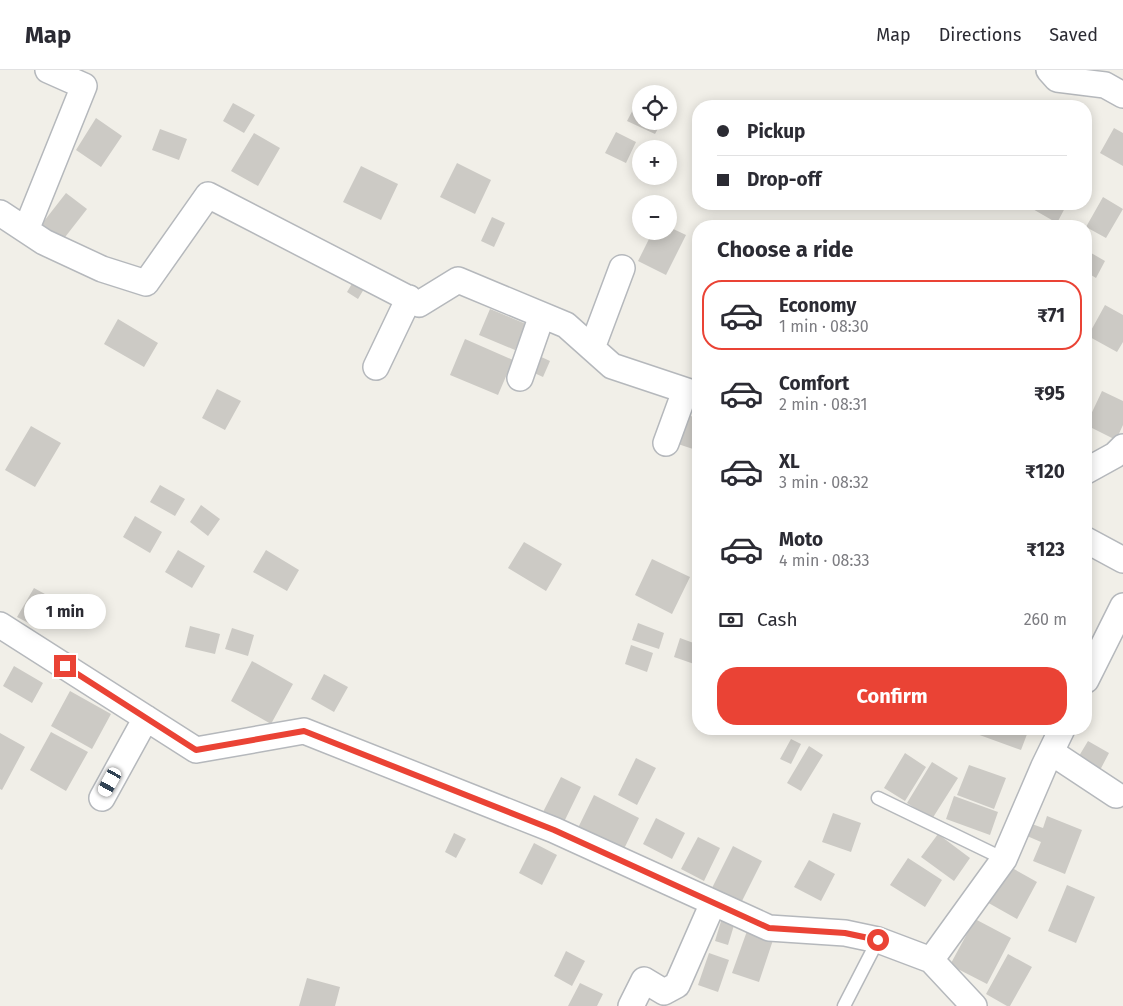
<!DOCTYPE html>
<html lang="en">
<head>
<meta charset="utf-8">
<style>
  :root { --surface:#fff; --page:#f7f7f7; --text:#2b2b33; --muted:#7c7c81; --line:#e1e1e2; --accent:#ea4335 }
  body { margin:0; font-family:"Fira Sans",sans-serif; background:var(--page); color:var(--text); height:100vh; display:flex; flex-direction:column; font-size:19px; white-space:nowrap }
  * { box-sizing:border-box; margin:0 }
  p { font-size:16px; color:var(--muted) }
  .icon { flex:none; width:28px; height:28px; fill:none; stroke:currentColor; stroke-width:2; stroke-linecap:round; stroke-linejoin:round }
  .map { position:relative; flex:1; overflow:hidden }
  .details { position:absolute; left:692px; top:150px; width:400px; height:515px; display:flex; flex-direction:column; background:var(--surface); border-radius:20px; box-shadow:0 2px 12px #0003 }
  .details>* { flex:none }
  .hud { position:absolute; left:692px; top:30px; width:400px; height:110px; border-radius:20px; box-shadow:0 2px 12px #0003; display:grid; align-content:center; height:110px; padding:0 25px; background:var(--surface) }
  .tools { position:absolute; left:632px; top:15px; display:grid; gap:10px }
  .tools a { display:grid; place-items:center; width:45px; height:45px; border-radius:50%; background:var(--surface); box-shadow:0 2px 12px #0003; font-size:25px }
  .end { position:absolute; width:22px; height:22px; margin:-11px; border:6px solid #ea4335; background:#fff; box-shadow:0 0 0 2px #fff }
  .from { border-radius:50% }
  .bubble { position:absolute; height:35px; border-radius:18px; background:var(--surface); box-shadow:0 2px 12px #0003; font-size:16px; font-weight:700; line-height:35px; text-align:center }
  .car { position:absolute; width:15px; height:30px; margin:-15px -8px; border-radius:6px; box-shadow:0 0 4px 1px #0007; background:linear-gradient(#fff 24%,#345 0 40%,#fff 0 76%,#345 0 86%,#fff 0) }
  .hud b { display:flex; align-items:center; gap:18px; height:48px; font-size:19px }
  .hud b+b { border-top:1px solid var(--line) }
  .hud i { width:12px; height:12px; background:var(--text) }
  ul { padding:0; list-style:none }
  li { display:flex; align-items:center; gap:15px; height:70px; margin:0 10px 8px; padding:0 15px; border:2px solid transparent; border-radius:20px }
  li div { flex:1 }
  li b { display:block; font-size:19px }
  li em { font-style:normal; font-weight:700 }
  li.on { border-color:var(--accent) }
  li>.icon { width:45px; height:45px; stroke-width:1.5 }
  h2 { padding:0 25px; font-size:22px; line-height:60px }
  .pay { display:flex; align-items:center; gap:12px; height:55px; padding:0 25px; font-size:19px }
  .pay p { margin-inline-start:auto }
  .primary-button { display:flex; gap:10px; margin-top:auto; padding:10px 25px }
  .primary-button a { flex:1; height:58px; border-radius:20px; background:var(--accent); color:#fff; font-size:20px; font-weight:700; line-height:58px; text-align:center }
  header { display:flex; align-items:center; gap:30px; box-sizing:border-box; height:70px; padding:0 25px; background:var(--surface); border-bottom:1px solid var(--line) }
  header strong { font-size:24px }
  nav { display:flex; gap:28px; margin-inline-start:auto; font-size:18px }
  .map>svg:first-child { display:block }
  .building { fill:#cccac5 }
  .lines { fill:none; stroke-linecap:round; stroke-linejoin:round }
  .lane-casing { stroke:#b5b8bc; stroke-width:15 }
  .street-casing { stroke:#b5b8bc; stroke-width:28 }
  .lane { stroke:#fff; stroke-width:12 }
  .street { stroke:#fff; stroke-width:25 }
  .route { stroke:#ea4335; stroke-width:6 }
</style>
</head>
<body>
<header>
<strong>Map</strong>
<nav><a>Map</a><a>Directions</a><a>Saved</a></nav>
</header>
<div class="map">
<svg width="1123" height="936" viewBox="0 0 1123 936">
  <rect width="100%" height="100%" fill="#f1efe8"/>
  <!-- building -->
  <path class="building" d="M638,30l3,1v20h21l-7,13 -28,-13z
    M233,33l22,12 -11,18 -21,-12z
    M96,48l26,18 -21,31 -25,-17z
    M1114,58l9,5v33l-23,-13z
    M160,59l27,10 -8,21 -27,-10z
    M616,62l20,10 -10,21 -21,-10z
    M254,63l26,15 -22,38 -27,-15z
    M457,93l34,17 -16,34 -35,-17z
    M361,96l37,18 -17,36 -38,-18z
    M66,123l21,16 -25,32 -21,-16z
    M1103,127l20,12 -17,29 -20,-11z
    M1033,134h29l4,2 -9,17 -26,-15z
    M492,147l13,6 -11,24 -13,-6z
    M669,157l17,8 -20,40 -28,-14 15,-30h16z
    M1086,180l19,11 -9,17 -10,-6z
    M353,212l11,7 -6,10 -11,-7z
    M1105,235l18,10v27l-6,10 -29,-16z
    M490,239l36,15 -11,26 -36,-15z
    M118,249l40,24 -14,24 -40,-23z
    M465,269l48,21 -15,35 -48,-20z
    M537,285l13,6 -7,16 -13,-6z
    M217,319l24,12 -16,29 -23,-12z
    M1102,321l21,10v24l-7,15 -30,-15z
    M688,345l11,4v32l-21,-7z
    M31,356l30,17 -26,44 -30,-17z
    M160,415l25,14 -10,17 -25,-14z
    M201,435l19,14 -12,17 -18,-14z
    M135,446l27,16 -12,21 -27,-16z
    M524,472l38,22 -16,27 -38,-23z
    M178,480l27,16 -13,22 -27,-16z
    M266,480l33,20 -12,21 -34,-19z
    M652,489l38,18 -18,37 -37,-19z
    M34,518l20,11 -16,29 -21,-11z
    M638,553l26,10 -5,16 -27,-9z
    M190,556l30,8 -5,20 -30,-7z
    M232,558l22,7 -6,21 -23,-7z
    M680,568l19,7v14l-2,6 -23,-8z
    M631,575l22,8 -6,19 -22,-8z
    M252,591l41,23 -22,40 -40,-23z
    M14,596l29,17 -11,20 -29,-17z
    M324,604l24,13 -14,25 -23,-13z
    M70,621l41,23 -19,35 -41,-23z
    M975,659h54l-8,21 -47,-17z
    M51,662l37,20 -22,39 -36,-21z
    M0,663l25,14 -23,43 -2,-1z
    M791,669l10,5 -10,20 -11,-5z
    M1088,671l21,12 -11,21 -22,-13z
    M809,676l14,9 -22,36 -14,-8z
    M905,683l21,14 -21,34 -21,-13z
    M636,688l20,10 -19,37 -19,-10z
    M932,692l26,16 -26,41 -25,-16z
    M969,695l37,13 -12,31 -37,-14z
    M561,707l20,10 -17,35 -21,-10z
    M594,725l45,23 -17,35 -45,-23z
    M954,726l44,16 -8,23 -44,-16z
    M833,743l28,10 -10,29 -29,-10z
    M1047,746l35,14 -17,44 -32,-13 8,-19 -14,-6 5,-12 11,4z
    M656,748l29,15 -13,26 -29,-15z
    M454,763l12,6 -10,19 -11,-6z
    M938,764l32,24 -16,23 -33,-24z
    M698,767l22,11 -16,33 -23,-12z
    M534,773l23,12 -15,30 -23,-12z
    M733,776l29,15 -21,42 -29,-15z
    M908,788l34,22 -17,27 -35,-22z
    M809,790l26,14 -14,27 -27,-14z
    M1005,794l32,18 -20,37 -32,-18z
    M1067,815l28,12 -19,46 -28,-12z
    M722,848l13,4 -7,23 -13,-4z
    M975,849l36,19 -24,46 -37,-19z
    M747,861l26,9 -14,42 -27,-9z
    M566,881l19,10 -13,25 -18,-10z
    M709,883l20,7 -11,32 -20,-7z
    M1008,884l24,13 -22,39h-3l-21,-12z
    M307,908l33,9 -5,19h-36z
    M580,913l23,11 -6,12h-29z"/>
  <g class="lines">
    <defs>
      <path id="lane" d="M878,728l126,61
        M844,936l34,-66"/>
      <path id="street" d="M1049,0l8,9 48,6 18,10
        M0,143l44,29 58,27 44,14 62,-88 211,109 39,-24 108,45 46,41 87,29
        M26,160l58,-144 -36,-16
        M592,278l30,-80
        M376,297l33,-69
        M520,308l22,-63
        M666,373l19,-52
        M1086,401l29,-16 8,-8
        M1086,470l37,20
        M0,555l196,125 108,-19 250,99 215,98 76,5 33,7 53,20 73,-101 40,-93 18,-37
        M1086,610l37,-74
        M1051,682l65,43
        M102,728l44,-80
        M931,890l43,46
        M631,936l13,-26 20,12 13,-7 36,-82"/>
    </defs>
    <!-- lane casing -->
    <use href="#lane" class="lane-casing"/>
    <!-- street casing -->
    <use href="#street" class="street-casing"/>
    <!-- lane -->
    <use href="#lane" class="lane"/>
    <!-- street -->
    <use href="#street" class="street"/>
  </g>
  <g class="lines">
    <!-- route -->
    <path class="route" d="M65,596l131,84 108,-19 250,99 215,98 76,5 33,7"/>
  </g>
</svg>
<div class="tools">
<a><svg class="icon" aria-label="locate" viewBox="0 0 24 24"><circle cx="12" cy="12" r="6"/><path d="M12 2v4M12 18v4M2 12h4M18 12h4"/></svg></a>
<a>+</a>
<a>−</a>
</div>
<i class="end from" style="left:878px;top:870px"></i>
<i class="end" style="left:65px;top:596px"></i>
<div class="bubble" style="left:24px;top:524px;width:82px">1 min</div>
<i class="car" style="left:110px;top:712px;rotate:209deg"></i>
<div class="hud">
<b><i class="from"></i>Pickup</b>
<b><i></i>Drop-off</b>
</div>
<section class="details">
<h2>Choose a ride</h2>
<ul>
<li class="on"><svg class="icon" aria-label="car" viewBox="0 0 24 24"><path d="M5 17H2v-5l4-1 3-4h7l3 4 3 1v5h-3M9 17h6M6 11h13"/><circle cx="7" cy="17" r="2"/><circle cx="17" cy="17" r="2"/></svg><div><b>Economy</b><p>1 min · 08:30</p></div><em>₹71</em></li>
<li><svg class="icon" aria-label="car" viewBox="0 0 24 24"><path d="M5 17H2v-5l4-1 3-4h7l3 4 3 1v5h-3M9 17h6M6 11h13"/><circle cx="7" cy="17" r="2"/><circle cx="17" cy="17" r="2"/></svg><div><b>Comfort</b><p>2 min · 08:31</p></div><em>₹95</em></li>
<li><svg class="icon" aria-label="car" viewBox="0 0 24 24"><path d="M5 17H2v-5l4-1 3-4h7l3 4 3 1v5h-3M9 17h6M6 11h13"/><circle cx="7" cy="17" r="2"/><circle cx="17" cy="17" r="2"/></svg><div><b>XL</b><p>3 min · 08:32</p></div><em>₹120</em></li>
<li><svg class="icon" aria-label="car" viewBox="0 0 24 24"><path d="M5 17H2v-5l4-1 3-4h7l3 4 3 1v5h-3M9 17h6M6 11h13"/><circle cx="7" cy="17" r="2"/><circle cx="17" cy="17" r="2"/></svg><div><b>Moto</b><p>4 min · 08:33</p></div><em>₹123</em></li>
</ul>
<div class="pay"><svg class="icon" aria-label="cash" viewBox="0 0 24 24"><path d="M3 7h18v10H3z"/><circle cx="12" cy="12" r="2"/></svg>Cash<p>260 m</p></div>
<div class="primary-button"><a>Confirm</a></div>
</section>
</div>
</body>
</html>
